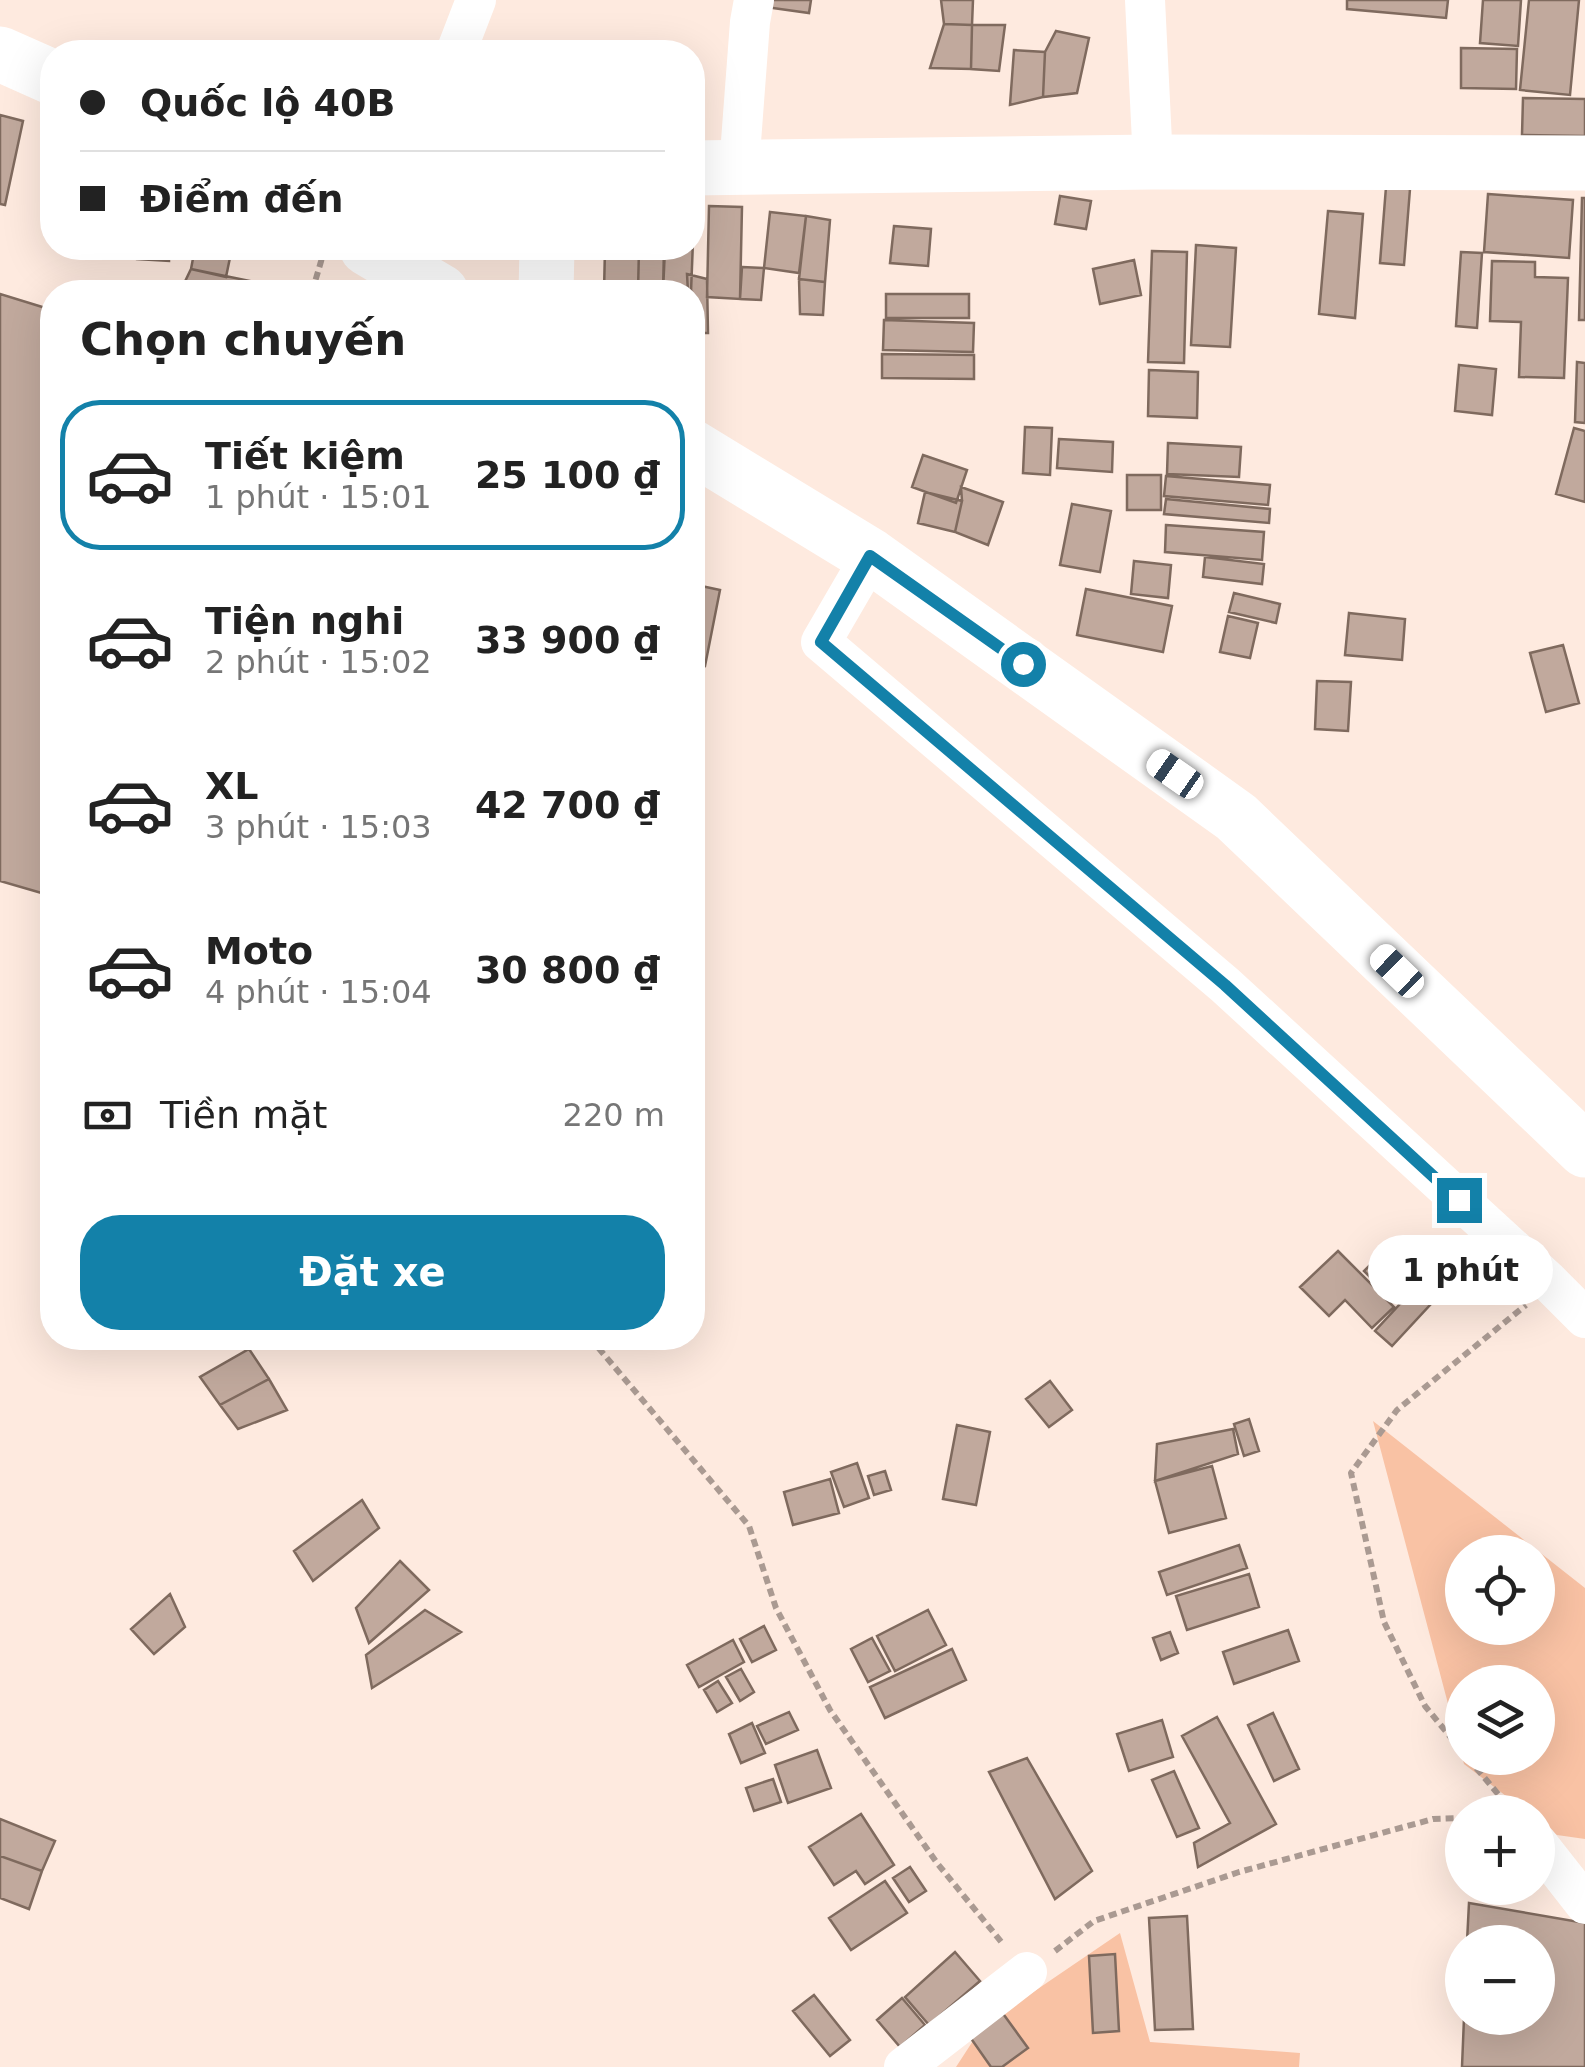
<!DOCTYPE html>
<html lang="vi">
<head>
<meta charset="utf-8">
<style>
  :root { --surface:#fff; --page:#f6f6f6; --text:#222; --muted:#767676; --line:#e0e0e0; --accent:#1381a9 }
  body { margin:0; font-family:"DejaVu Sans",sans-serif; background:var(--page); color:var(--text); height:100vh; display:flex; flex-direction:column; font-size:38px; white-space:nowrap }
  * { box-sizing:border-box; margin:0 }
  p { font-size:32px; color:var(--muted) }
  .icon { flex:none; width:55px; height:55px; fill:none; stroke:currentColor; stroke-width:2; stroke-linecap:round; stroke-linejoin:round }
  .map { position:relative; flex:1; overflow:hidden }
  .details { position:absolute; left:40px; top:280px; width:665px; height:1070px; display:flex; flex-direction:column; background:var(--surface); border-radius:40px; box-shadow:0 10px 40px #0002 }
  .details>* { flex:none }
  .hud { position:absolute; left:40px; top:40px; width:665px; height:220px; border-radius:40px; box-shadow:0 10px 40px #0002; display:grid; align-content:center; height:220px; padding:0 40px; background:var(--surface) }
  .buttons { position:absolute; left:1445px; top:1535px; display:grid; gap:20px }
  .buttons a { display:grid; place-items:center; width:110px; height:110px; border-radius:50%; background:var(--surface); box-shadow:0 10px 40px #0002; font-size:50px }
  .end { position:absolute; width:45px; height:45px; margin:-22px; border:12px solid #1381a9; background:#fff; box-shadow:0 0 0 5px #fff }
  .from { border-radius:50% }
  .bubble { position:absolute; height:70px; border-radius:35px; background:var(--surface); box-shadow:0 10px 40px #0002; font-size:32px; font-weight:700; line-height:70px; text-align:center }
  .car { position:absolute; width:30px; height:60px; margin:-30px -15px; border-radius:12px; box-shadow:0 0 8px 2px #0007; background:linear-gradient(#fff 24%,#345 0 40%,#fff 0 76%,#345 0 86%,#fff 0) }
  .hud b { display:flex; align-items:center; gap:35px; height:95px; font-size:38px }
  .hud b+b { border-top:2px solid var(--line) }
  .hud i { width:25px; height:25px; background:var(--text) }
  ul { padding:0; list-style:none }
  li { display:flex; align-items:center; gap:30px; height:150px; margin:0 20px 15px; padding:0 20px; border:5px solid transparent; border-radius:40px }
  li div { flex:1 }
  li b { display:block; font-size:38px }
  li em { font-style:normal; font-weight:700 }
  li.current { border-color:var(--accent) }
  li>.icon { width:90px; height:90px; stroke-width:1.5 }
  h2 { padding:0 40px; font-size:45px; line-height:120px }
  .pay { display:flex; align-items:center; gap:25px; height:110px; padding:0 40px; font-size:38px }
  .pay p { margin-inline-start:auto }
  .primary-button { display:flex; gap:20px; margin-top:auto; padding:20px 40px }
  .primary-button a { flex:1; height:115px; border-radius:40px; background:var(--accent); color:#fff; font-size:40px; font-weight:700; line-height:115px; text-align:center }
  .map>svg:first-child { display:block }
  .green { fill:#f9c2a4; fill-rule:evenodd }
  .building { fill:#c1a99d; stroke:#7f6a5e; stroke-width:2.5 }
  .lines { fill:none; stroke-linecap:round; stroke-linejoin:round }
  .path { stroke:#aa9a92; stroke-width:6; stroke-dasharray:8 5; stroke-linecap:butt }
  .minor { stroke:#fff; stroke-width:40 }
  .secondary { stroke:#fff; stroke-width:55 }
  .trunk { stroke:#fff; stroke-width:55 }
  .route { stroke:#1381a9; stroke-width:12 }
</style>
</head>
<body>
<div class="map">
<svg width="1585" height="2067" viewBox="0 0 1585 2067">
  <rect width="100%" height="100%" fill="#feeadf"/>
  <!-- green -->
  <path class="green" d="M1373,1421l212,167v251l-28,-4 -19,-15v-8h-11l-63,-48zM1462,1552h76v76h-76zM1462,1682h76v76h-76z
    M1120,1933l30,109 150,11 -1,14h-343l26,-40z"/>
  <!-- building -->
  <path class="building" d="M752,0h59l-2,13 -58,-8z
    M941,0h32l-1,25 -28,-1z
    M1347,0h101l-2,18 -99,-9z
    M1483,0h38l-3,46 -38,-3z
    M1529,0h50l-9,95 -50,-5z
    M944,24l28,1 -1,44 -41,-1z
    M972,25h33l-6,46 -28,-2z
    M1056,31l33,7 -12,55 -34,4 2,-45z
    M1461,48l56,1 -1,40 -55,-1z
    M1014,50l31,2 -2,45 -33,8z
    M1523,98l62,1v37l-63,-1z
    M0,115l23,6 -18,84 -5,-1z
    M1386,187l24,2 -6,76 -24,-2z
    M1488,194l85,6 -4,58 -85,-6z
    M1060,196l31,5 -5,28 -31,-5z
    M1582,198h3v122h-6z
    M709,206l33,1 -2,92 -33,-2z
    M1328,211l35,3 -8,104 -36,-4z
    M770,212l36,4 -7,57 -35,-5z
    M806,216l24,4 -5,62 -26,-3z
    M894,226l37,3 -3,37 -38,-3z
    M693,241l-2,51h-28l1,-44h28z
    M1196,245l40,3 -6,99 -39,-2z
    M136,248h33v13l-32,-2z
    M195,248h37l-6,29 -35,-8z
    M605,248h34l-1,44h-34z
    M639,248h26l-2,44h-25z
    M1152,251l35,1 -3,111 -36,-1z
    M1461,252l21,1 -5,75 -21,-2z
    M1134,260l7,35 -41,9 -7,-35z
    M1492,261l43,1v15l33,1 -4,100 -45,-1 2,-55 -31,-1z
    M742,267l22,1 -3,32 -21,-1z
    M191,269l78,16 -2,7h-87z
    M687,274l20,5 1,54h-16v-41h-4z
    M799,279l26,3 -2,33 -23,-1z
    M0,294l52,16v586l-52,-15z
    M886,294h83v24h-83z
    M884,320l90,3 -1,29 -90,-2z
    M882,354l92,1v24l-92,-1z
    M1577,362l8,1v60l-10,-1z
    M1459,365l37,4 -4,46 -37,-4z
    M1149,370l49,2 -1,46 -49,-2z
    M1025,427l27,1 -2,47 -27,-2z
    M1574,428l11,3v71l-29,-8z
    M1059,439l54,3 -1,30 -55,-4z
    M1168,443l73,4 -2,30 -72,-3z
    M923,455l44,15 -11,33 -44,-16z
    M1127,475h34v35h-34z
    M1166,476l104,9 -2,20 -104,-9z
    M961,487l42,15 -15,43 -33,-13 7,-31z
    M925,492l37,9 -7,31 -37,-9z
    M1166,499l104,10 -1,14 -105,-9z
    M1072,504l39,7 -11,61 -40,-7z
    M1166,525l98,7 -2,28 -97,-8z
    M1205,557l59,7 -2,20 -59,-7z
    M1134,561l37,4 -3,33 -37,-4z
    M692,584l28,6 -15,76 -13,-3z
    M1086,589l86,17 -9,46 -86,-17z
    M1234,593l46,11 -4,19 -47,-11z
    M1349,613l56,6 -3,41 -57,-5z
    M1228,616l30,7 -8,35 -30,-6z
    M1563,645l16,58 -33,9 -16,-59z
    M1317,681l34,1 -3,49 -33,-2z
    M1393,1242l30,30 -29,29 -30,-30z
    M1338,1251l56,56 -22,21 -27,-28 -16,16 -29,-29z
    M1425,1277l17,15 -50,54 -17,-15z
    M140,1338h52l-1,6 -51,-1z
    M249,1349l20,30 -49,26 -20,-28z
    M269,1379l18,31 -49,19 -18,-24z
    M1050,1381l22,29 -23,17 -23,-28z
    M1249,1419l10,32 -15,5 -10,-32z
    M957,1425l33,7 -14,73 -33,-6z
    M1233,1429l5,25 -83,27 2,-37z
    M857,1463l12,35 -25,9 -13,-35z
    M1212,1466l14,52 -57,15 -14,-52z
    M885,1471l6,19 -17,5 -6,-19z
    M830,1479l9,34 -46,12 -9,-33z
    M362,1500l17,28 -66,53 -19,-30z
    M1239,1545l8,23 -80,27 -8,-23z
    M400,1561l29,29 -60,53 -13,-35z
    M1249,1574l10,33 -72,23 -11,-34z
    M170,1594l15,33 -31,27 -23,-25z
    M425,1610l36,22 -89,56 -6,-33z
    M928,1610l18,35 -51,26 -18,-35z
    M764,1626l12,24 -24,12 -12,-23z
    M1288,1630l11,31 -65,23 -11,-32z
    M1170,1632l8,21 -17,7 -8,-22z
    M872,1638l18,33 -22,11 -17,-33z
    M733,1640l11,22 -45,25 -12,-22z
    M952,1649l14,31 -81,38 -15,-31z
    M741,1669l13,23 -14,9 -14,-24z
    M718,1681l14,22 -15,9 -13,-22z
    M789,1712l9,18 -32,14 -9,-18z
    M1273,1713l26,56 -25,12 -26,-56z
    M1217,1717l59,107 -78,43 -4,-24 36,-20 -48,-87z
    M1162,1720l11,37 -44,14 -12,-37z
    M752,1723l13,30 -24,10 -12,-29z
    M817,1750l14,38 -43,15 -13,-38z
    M1027,1758l65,113 -37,28 -66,-127z
    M1174,1771l25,57 -22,9 -25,-57z
    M773,1779l8,23 -27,9 -8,-23z
    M861,1814l33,51 -29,19 -9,-13 -22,14 -25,-38z
    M0,1819l55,22 -13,30 -42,-15z
    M0,1856l42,15 -13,38 -29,-11z
    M910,1867l16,24 -17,11 -16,-24z
    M885,1881l22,32 -56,37 -22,-32z
    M1469,1903l116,20v144h-123l2,-49h74v-76h-71z
    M1187,1916l6,113 -38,1 -6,-112z
    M955,1952l25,29 -51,44 -24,-28z
    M1115,1954l4,77 -26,2 -4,-77z
    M814,1995l36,45 -20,16 -37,-45z
    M902,1998l23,27 -25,22 -23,-27z
    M996,2004l32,44 -26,19h-11l-28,-40z"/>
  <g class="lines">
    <!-- path -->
    <path class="path" d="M312,292l10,-34
      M590,1338l159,188 27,82 54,102 107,153 66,81
      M1462,1751l-37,-45 -41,-84 -33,-149 46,-63 129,-105
      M1468,1758l45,54
      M1055,1951l39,-30 145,-49 194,-53 29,-1"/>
    <!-- minor -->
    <path class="minor" d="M1145,0l8,162
      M456,52l20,-52
      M739,168l11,-146 4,-22
      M871,556l-50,86 404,343 322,295 38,38
      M1538,1844l47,60
      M904,2067l123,-95"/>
    <!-- secondary -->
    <path class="secondary" d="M692,168l461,-6 432,1
      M546,292l1,-44"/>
    <!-- trunk -->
    <path class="trunk" d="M0,54l52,23
      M367,248l74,44
      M692,447l179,109 365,261 349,333"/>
  </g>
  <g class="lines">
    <!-- route -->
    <path class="route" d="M1023,664l-153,-108 -49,86 404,343 234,215"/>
  </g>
</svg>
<div class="buttons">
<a><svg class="icon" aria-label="locate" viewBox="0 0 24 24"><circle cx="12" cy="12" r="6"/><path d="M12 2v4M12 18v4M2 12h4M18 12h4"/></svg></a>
<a><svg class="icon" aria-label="layers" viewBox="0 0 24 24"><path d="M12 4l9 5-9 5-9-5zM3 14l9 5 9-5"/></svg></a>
<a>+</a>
<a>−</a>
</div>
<i class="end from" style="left:1023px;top:664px"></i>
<i class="end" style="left:1459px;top:1200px"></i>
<div class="bubble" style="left:1368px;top:1235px;width:185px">1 phút</div>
<i class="car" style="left:1175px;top:774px;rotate:305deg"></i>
<i class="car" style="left:1397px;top:971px;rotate:314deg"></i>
<div class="hud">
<b><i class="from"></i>Quốc lộ 40B</b>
<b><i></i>Điểm đến</b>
</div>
<section class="details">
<h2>Chọn chuyến</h2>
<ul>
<li class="current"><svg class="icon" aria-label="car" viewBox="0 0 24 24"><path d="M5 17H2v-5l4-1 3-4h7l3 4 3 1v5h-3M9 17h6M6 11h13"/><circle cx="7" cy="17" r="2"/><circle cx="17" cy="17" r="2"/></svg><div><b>Tiết kiệm</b><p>1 phút · 15:01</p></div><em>25 100 ₫</em></li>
<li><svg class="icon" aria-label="car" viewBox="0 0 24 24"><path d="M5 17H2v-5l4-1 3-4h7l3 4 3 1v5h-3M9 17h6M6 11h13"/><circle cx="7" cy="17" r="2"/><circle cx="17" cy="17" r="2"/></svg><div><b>Tiện nghi</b><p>2 phút · 15:02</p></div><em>33 900 ₫</em></li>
<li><svg class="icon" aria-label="car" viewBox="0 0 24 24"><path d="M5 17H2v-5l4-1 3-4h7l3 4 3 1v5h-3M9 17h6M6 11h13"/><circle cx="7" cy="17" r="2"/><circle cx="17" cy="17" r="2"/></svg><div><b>XL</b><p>3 phút · 15:03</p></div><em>42 700 ₫</em></li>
<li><svg class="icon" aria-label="car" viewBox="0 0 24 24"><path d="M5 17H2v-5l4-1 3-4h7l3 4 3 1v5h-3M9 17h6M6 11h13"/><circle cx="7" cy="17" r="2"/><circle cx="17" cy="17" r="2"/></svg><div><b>Moto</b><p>4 phút · 15:04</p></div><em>30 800 ₫</em></li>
</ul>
<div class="pay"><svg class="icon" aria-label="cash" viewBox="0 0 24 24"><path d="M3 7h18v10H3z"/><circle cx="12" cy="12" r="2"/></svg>Tiền mặt<p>220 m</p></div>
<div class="primary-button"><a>Đặt xe</a></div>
</section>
</div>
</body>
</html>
